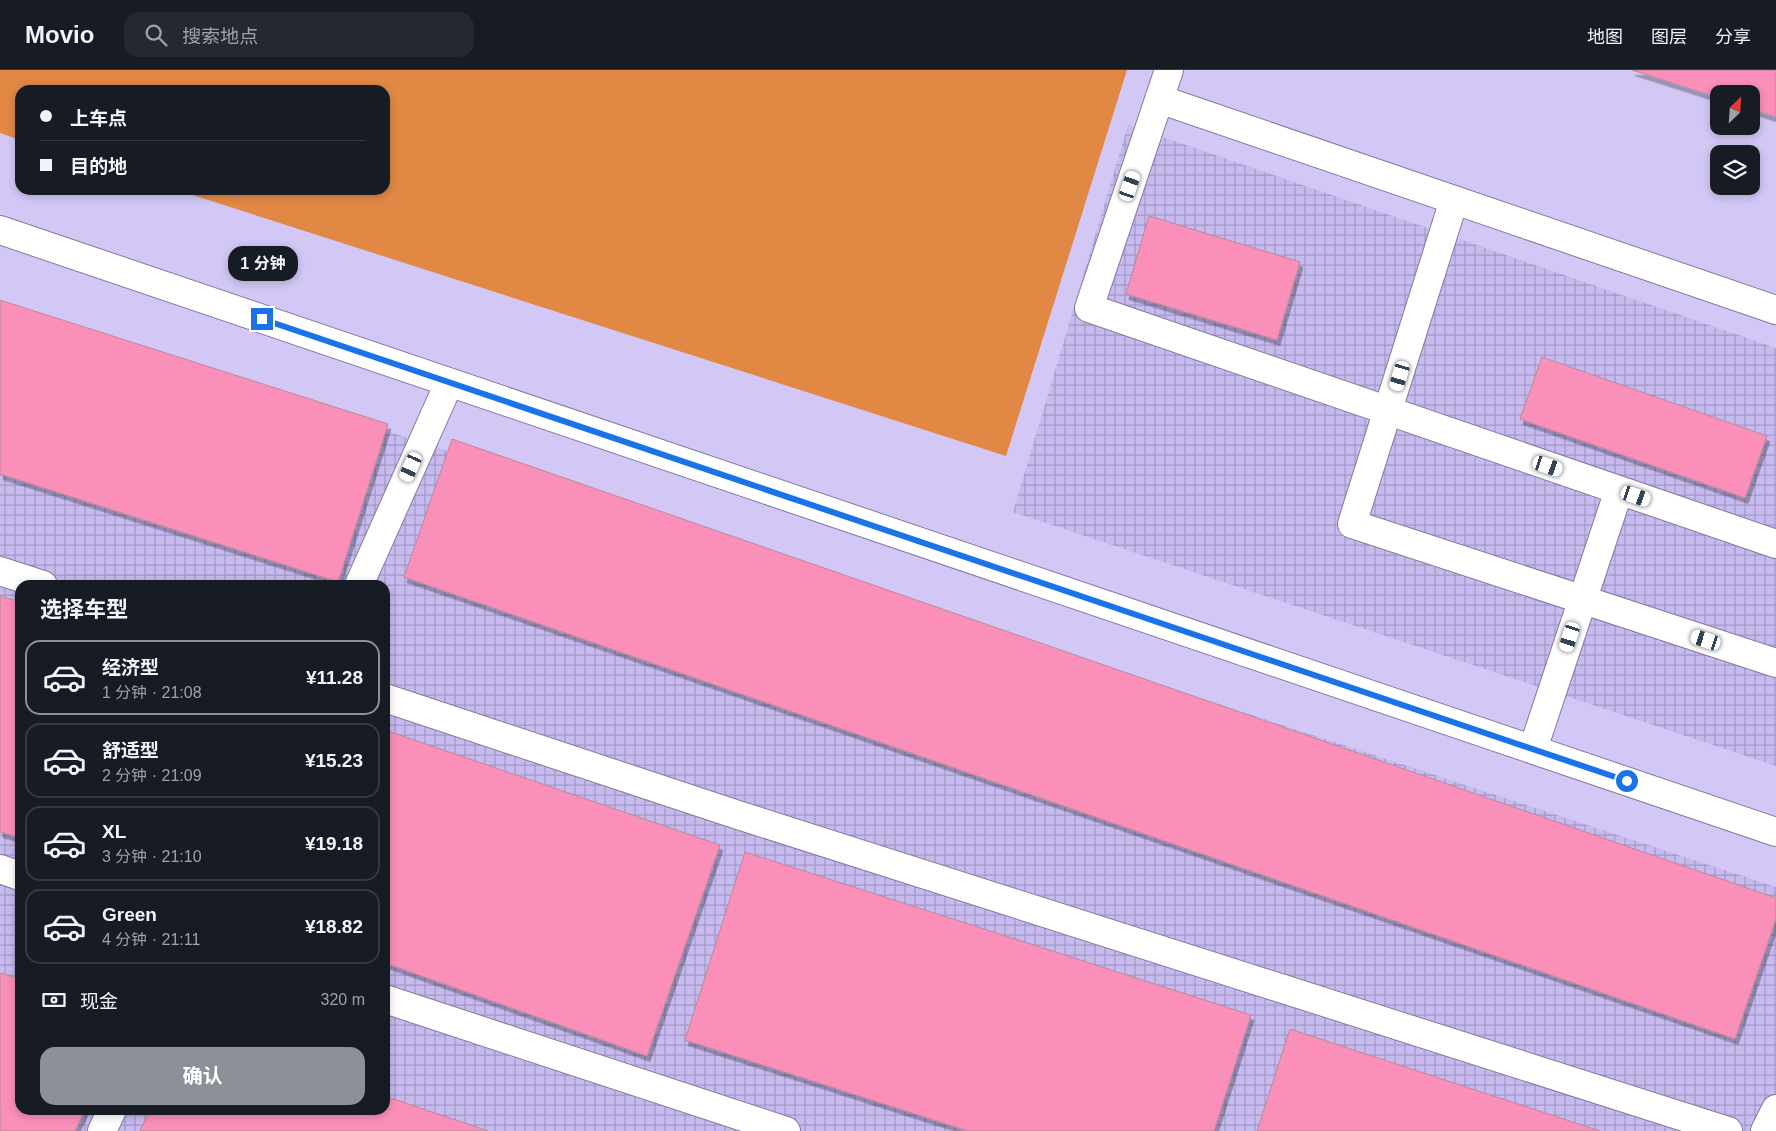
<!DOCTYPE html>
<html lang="zh">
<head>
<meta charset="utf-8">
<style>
  :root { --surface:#171b24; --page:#242831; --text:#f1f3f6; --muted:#9ea1a6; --line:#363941; --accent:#8c9099 }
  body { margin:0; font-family:Arial,"Noto Sans SC",sans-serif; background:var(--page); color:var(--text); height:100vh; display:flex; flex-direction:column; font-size:19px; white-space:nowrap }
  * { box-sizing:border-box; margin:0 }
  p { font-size:16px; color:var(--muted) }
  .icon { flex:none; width:28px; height:28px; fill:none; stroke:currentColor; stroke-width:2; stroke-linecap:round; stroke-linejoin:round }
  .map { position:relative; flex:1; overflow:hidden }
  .side { position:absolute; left:15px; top:510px; width:375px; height:535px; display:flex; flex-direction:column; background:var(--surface); border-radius:15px; box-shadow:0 2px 8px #0003 }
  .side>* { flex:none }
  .hud { position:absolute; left:15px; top:15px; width:375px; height:110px; border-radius:15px; box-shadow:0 2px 8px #0003; display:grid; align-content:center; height:110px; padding:0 25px; background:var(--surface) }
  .needle { width:32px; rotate:25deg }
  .controls { position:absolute; left:1710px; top:15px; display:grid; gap:10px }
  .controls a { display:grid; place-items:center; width:50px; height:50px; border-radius:10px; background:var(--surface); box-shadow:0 2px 8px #0003; font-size:25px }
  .end { position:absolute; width:22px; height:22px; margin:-11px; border:6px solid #1a73e8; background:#fff; box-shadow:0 0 0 2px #fff }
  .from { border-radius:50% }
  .bubble { position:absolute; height:35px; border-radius:15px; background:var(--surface); box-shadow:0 2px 8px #0003; font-size:16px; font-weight:700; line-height:35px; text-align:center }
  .car { position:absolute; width:15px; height:30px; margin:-15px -8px; border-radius:6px; box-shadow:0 0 4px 1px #0007; background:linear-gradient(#fff 24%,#345 0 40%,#fff 0 76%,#345 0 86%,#fff 0) }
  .hud b { display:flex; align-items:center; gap:18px; height:48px; font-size:19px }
  .hud b+b { border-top:1px solid var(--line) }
  .hud i { width:12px; height:12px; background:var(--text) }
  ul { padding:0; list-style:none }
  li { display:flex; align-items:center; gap:15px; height:75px; margin:0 10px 8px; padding:0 15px; border:2px solid var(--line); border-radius:15px }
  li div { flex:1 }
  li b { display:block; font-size:19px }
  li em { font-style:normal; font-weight:700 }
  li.active { border-color:var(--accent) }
  li>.icon { width:45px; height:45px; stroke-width:1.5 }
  h2 { padding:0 25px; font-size:22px; line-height:60px }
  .pay { display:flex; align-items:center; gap:12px; height:55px; padding:0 25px; font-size:19px }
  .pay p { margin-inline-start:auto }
  .action { display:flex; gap:10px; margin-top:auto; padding:10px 25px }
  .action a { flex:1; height:58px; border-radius:15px; background:var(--accent); color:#fff; font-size:20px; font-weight:700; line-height:58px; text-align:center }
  header { display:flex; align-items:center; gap:30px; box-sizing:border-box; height:70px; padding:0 25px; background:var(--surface); border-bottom:1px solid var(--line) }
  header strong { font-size:24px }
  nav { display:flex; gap:28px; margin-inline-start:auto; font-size:18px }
  .search { width:350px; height:45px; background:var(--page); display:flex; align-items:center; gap:12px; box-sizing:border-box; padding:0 18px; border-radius:15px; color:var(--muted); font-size:19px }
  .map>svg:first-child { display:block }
  .industrial { fill:url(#industrial-grid); fill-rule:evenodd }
  .grass { fill:#e08844 }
  .building { fill:#fa8fb9; stroke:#bb8a9b; filter:url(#shadow) }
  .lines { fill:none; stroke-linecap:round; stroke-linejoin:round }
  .minor-casing { stroke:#8479a3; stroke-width:30 }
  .minor { stroke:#fff; stroke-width:28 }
  .route { stroke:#1a73e8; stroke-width:6 }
</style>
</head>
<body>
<header>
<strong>Movio</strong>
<div class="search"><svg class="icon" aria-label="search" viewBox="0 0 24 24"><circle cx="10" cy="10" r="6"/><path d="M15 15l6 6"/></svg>搜索地点</div>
<nav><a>地图</a><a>图层</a><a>分享</a></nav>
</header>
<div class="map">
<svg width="1776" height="1061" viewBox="0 0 1776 1061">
  <defs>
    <pattern id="industrial-grid" width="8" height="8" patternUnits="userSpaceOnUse" patternTransform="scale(1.25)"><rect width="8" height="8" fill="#c7baef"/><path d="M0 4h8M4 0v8" fill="none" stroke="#a398c4"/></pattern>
    <filter id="shadow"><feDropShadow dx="3" dy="5.5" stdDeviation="0" flood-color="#0004"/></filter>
  </defs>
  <rect width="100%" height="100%" fill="#d2c7f5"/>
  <!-- industrial -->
  <path class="industrial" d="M1128,55l648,223v418l-763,-254z
    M0,234l1776,583v244h-1776zM20,515h365v525h-365z"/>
  <!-- grass -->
  <path class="grass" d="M0,0h1127l-121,386 -829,-266h208v-100h-365v50l-20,-7z"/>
  <!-- building -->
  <path class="building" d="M1632,0h144v47l-25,-8v-15h-32v4z
    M1149,146l151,46 -23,78 -151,-46z
    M0,230l388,124 -50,158 -338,-108z
    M1542,287l225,79 -22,62 -225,-79z
    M452,369l1324,459v21l-41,120 -1331,-462z
    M0,526l20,6v236l-20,-6z
    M385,660l335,115 -73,211 -262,-93z
    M745,782l506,163 -37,116h-246l-283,-91z
    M0,903l20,6v131h65l-10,21h-75z
    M1290,959l310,102h-343z
    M385,1026l103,35h-348l10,-21h235z"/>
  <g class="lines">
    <defs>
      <path id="minor" d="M1169,0l-80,238 687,236
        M1159,29l617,211
        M1454,130l-102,324 424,139
        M0,160l1776,602
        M0,501l43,14
        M359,515l90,-202
        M385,628l353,117 990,316
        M1533,679l86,-259
        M0,799l20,7
        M385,929l401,132
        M102,1061l10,-21
        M1765,1061l11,-22"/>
    </defs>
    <!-- minor casing -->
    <use href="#minor" class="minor-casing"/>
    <!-- minor -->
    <use href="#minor" class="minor"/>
  </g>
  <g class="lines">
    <!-- route -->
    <path class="route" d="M262,249l1365,462"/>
  </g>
</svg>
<div class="controls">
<a><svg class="needle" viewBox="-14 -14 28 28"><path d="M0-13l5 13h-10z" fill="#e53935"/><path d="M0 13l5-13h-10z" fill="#9ea1a6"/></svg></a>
<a><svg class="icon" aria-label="layers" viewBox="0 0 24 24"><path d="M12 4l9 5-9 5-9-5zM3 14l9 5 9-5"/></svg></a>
</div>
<i class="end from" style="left:1627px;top:711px"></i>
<i class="end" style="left:262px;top:249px"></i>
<div class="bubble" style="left:228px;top:176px;width:70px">1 分钟</div>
<i class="car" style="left:1130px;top:116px;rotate:19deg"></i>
<i class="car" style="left:1400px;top:306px;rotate:197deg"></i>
<i class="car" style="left:1548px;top:396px;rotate:109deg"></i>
<i class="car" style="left:411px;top:397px;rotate:204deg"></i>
<i class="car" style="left:1636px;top:426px;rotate:109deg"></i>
<i class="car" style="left:1570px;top:567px;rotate:198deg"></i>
<i class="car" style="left:1706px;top:570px;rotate:288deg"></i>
<div class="hud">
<b><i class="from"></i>上车点</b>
<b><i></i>目的地</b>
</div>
<section class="side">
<h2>选择车型</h2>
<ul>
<li class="active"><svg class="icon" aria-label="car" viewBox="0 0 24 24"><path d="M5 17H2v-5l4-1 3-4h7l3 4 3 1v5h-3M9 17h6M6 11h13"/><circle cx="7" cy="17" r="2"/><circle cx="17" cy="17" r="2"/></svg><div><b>经济型</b><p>1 分钟 · 21:08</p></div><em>¥11.28</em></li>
<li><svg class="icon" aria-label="car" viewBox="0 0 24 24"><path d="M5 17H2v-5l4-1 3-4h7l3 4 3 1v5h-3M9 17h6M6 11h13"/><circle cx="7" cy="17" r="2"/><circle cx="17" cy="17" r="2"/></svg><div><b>舒适型</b><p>2 分钟 · 21:09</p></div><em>¥15.23</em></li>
<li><svg class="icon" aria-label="car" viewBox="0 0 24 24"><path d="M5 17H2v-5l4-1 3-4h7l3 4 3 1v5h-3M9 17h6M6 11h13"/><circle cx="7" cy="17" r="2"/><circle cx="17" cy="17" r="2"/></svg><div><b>XL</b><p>3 分钟 · 21:10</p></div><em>¥19.18</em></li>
<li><svg class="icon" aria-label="car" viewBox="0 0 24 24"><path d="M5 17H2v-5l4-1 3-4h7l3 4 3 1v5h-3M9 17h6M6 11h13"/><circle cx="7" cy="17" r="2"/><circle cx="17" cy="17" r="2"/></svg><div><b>Green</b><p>4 分钟 · 21:11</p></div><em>¥18.82</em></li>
</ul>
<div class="pay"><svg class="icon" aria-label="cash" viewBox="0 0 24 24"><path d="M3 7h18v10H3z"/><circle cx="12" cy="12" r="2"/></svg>现金<p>320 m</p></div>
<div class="action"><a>确认</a></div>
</section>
</div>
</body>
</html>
